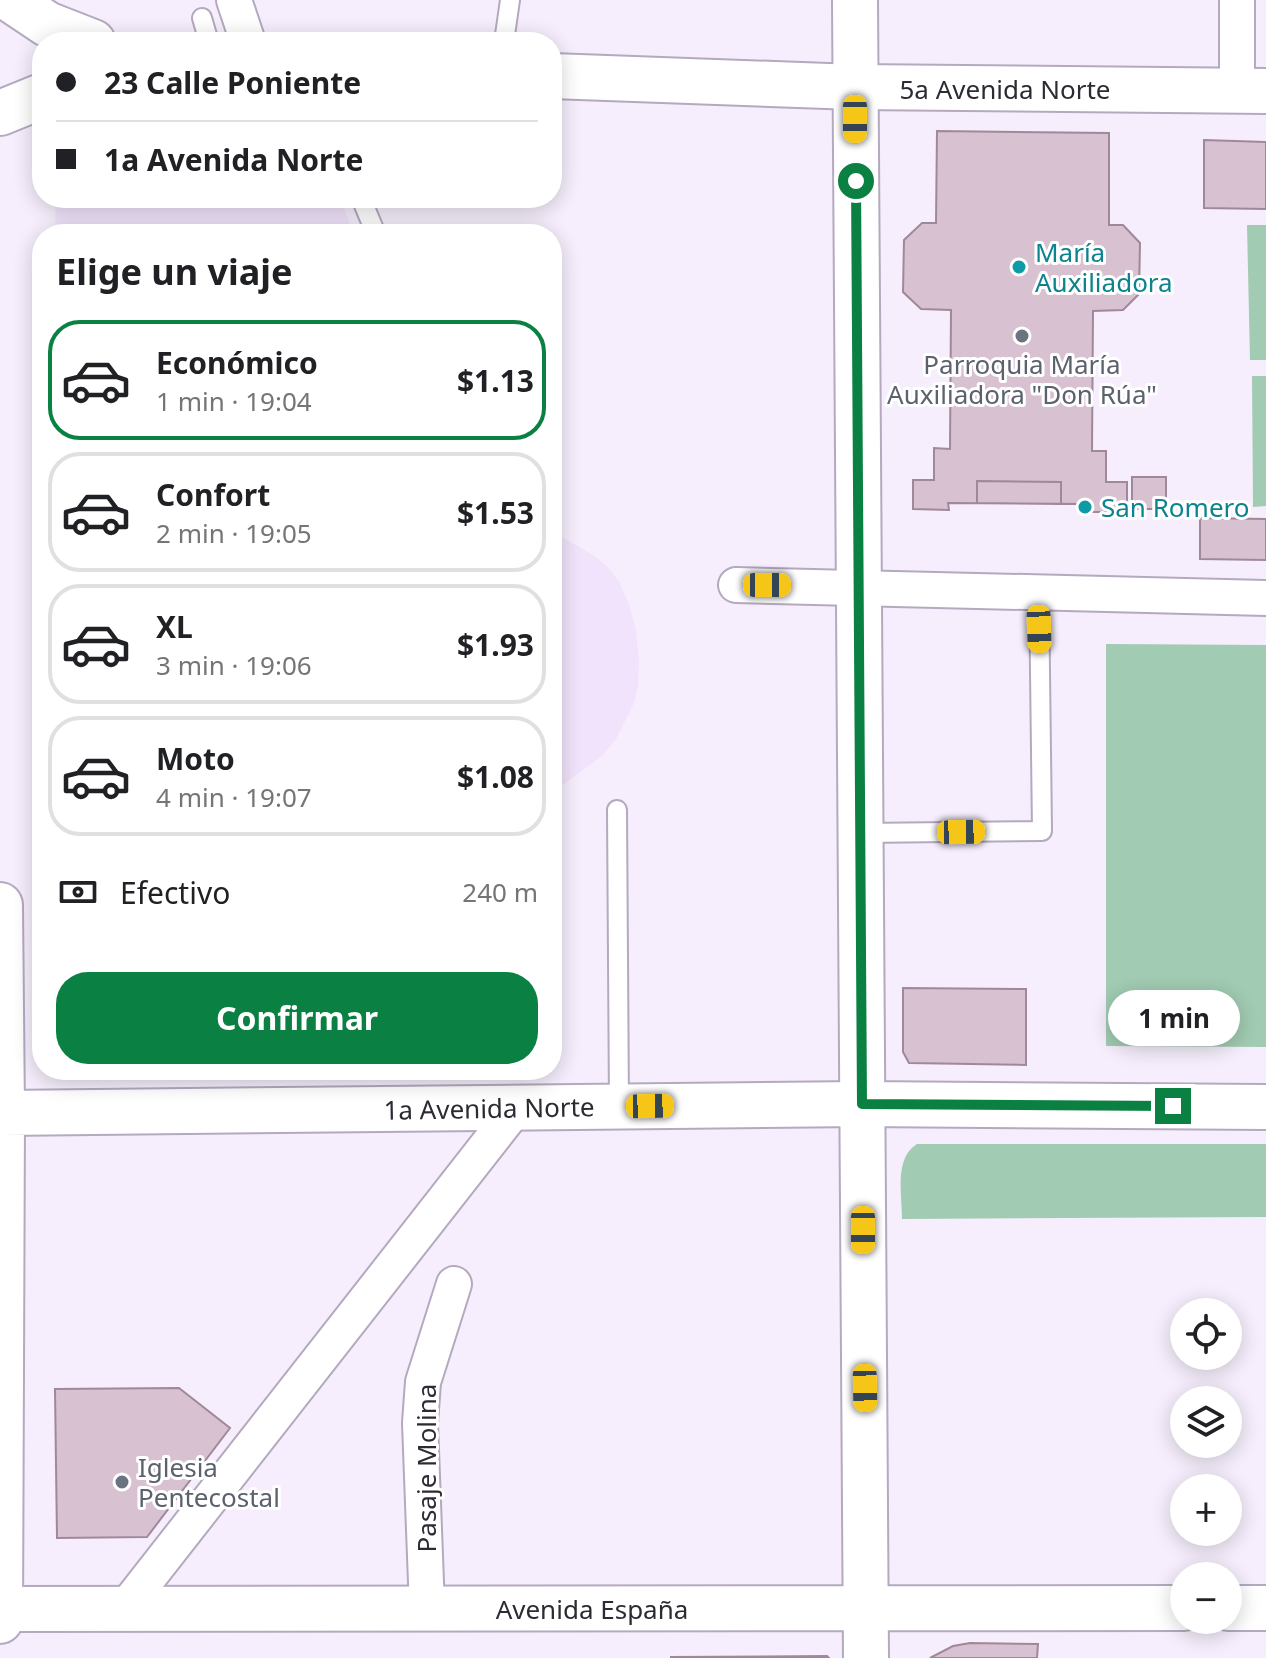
<!DOCTYPE html>
<html lang="es">
<head>
<meta charset="utf-8">
<style>
  :root { --surface:#fff; --page:#f2f2f2; --text:#202124; --muted:#757577; --line:#e0e0e0; --accent:#0b8043 }
  body { margin:0; font-family:"Noto Sans",sans-serif; background:var(--page); color:var(--text); height:100vh; display:flex; flex-direction:column; font-size:30px; white-space:nowrap }
  * { box-sizing:border-box; margin:0 }
  p { font-size:26px; color:var(--muted) }
  .icon { flex:none; width:44px; height:44px; fill:none; stroke:currentColor; stroke-width:2; stroke-linecap:round; stroke-linejoin:round }
  .map { position:relative; flex:1; overflow:hidden }
  .panel { position:absolute; left:32px; top:224px; width:530px; height:856px; display:flex; flex-direction:column; background:var(--surface); border-radius:32px; box-shadow:0 4px 20px #0003 }
  .panel>* { flex:none }
  .banner { position:absolute; left:32px; top:32px; width:530px; height:176px; border-radius:32px; box-shadow:0 4px 20px #0003; display:grid; align-content:center; height:176px; padding:0 24px; background:var(--surface) }
  .tools { position:absolute; left:1170px; top:1298px; display:grid; gap:16px }
  .tools a { display:grid; place-items:center; width:72px; height:72px; border-radius:50%; background:var(--surface); box-shadow:0 4px 20px #0003; font-size:40px }
  .end { position:absolute; width:36px; height:36px; margin:-18px; border:10px solid #0b8043; background:#fff; box-shadow:0 0 0 4px #fff }
  .from { border-radius:50% }
  .bubble { position:absolute; height:56px; border-radius:28px; background:var(--surface); box-shadow:0 4px 20px #0003; font-size:26px; font-weight:700; line-height:56px; text-align:center }
  .car { position:absolute; width:24px; height:48px; margin:-24px -12px; border-radius:10px; box-shadow:0 0 6px 2px #0007; background:linear-gradient(#f5c518 24%,#345 0 40%,#f5c518 0 76%,#345 0 86%,#f5c518 0) }
  .banner b { display:flex; align-items:center; gap:28px; height:76px; font-size:30px }
  .banner b+b { border-top:2px solid var(--line) }
  .banner i { width:20px; height:20px; background:var(--text) }
  ul { padding:0; list-style:none }
  li { display:flex; align-items:center; gap:24px; height:120px; margin:0 16px 12px; padding:0 8px; border:4px solid var(--line); border-radius:32px }
  li div { flex:1 }
  li b { display:block; font-size:30px }
  li em { font-style:normal; font-weight:700 }
  li.current { border-color:var(--accent) }
  li>.icon { width:72px; height:72px; stroke-width:1.5 }
  h2 { padding:0 24px; font-size:36px; line-height:96px }
  .pay { display:flex; align-items:center; gap:20px; height:88px; padding:0 24px; font-size:30px }
  .pay p { margin-inline-start:auto }
  .primary-button { display:flex; gap:16px; margin-top:auto; padding:16px 24px }
  .primary-button a { flex:1; height:92px; border-radius:32px; background:var(--accent); color:#fff; font-size:32px; font-weight:700; line-height:92px; text-align:center }
  .map>svg:first-child { display:block }
  .built { fill:#f0e3fb }
  .green { fill:#a1cbb2 }
  .building { fill:#d8c1d1; stroke:#9f8998; stroke-width:2 }
  .lines { fill:none; stroke-linecap:round; stroke-linejoin:round }
  .lane-casing { stroke:#b4a9bf; stroke-width:22 }
  .street-casing { stroke:#b4a9bf; stroke-width:38 }
  .secondary-casing { stroke:#b4a9bf; stroke-width:48 }
  .primary-casing { stroke:#b4a9bf; stroke-width:48 }
  .lane { stroke:#fff; stroke-width:18 }
  .street { stroke:#fff; stroke-width:34 }
  .secondary { stroke:#fff; stroke-width:44 }
  .primary { stroke:#fff; stroke-width:44 }
  .route { stroke:#0b8043; stroke-width:10 }
  .culture-dot { fill:#0f9aa8; stroke:#fff; stroke-width:3 }
  .worship-dot { fill:#6b7280; stroke:#fff; stroke-width:3 }
  .labels { text-anchor:middle; dominant-baseline:central; stroke-width:6; stroke-linejoin:round; paint-order:stroke }
  .street-label { font-size:26px; fill:#2e2a33; stroke:#fff }
  .culture-label { font-size:26px; fill:#0d838f; stroke:#fff; text-anchor:start }
  .worship-label { font-size:26px; fill:#5b616d; stroke:#fff }
</style>
</head>
<body>
<div class="map">
<svg width="1266" height="1658" viewBox="0 0 1266 1658">
  <rect width="100%" height="100%" fill="#f6eefc"/>
  <!-- built -->
  <path class="built" d="M55,198h285l14,36h-298z
    M552,531l41,24 13,10 13,17 10,22 7,27 3,31 -1,23 -4,18 -18,36 -13,16 -51,38z
    M269,1070h174v7l-174,1z"/>
  <!-- green -->
  <path class="green" d="M1247,225h19v135h-16z
    M1252,376h14v130l-13,1z
    M1106,644l160,1v402l-160,-1z
    M917,1144h349v73l-364,2c0,-24 -8,-61 15,-75z"/>
  <!-- building -->
  <path class="building" d="M937,131l172,2v92h14l17,18 -1,51 -16,16 -30,1 -1,140h14v31h21v30h-36v-8l-143,-1 1,7 -36,-1v-29h21v-32l16,1 1,-139 -30,-1 -18,-17 1,-52 18,-17h14z
    M1204,140l62,2v67l-62,-1z
    M1132,477h34v32h-34z
    M977,481l84,1v22l-84,-1z
    M1200,518l66,1v41l-66,-1z
    M903,988l123,1v76l-117,-2 -6,-11z
    M179,1388l51,40 -83,109 -90,1 -2,-149z
    M970,1643l68,1 -1,14h-107l23,-12z
    M827,1656l2,2 -159,-1z"/>
  <g class="lines">
    <defs>
      <path id="lane" d="M202,18l7,24
        M504,42l6,-42
        M361,198l15,36
        M617,810l2,296
        M861,833l181,-2 -3,-240"/>
      <path id="street" d="M234,0l14,42
        M1237,0v90
        M736,585l530,13
        M124,1609l393,-502
        M427,1609l-7,-186 3,-41 31,-98"/>
      <path id="secondary" d="M855,0l11,1658
        M0,905l2,208 -2,508
        M2,1113l860,-9 404,3
        M1228,1608h38
        M0,1609l1184,-1"/>
      <path id="primary" d="M11,0l36,24 46,18
        M552,76l303,11 411,4
        M0,113l42,-17"/>
    </defs>
    <!-- lane casing -->
    <use href="#lane" class="lane-casing"/>
    <!-- street casing -->
    <use href="#street" class="street-casing"/>
    <!-- secondary casing -->
    <use href="#secondary" class="secondary-casing"/>
    <!-- primary casing -->
    <use href="#primary" class="primary-casing"/>
    <!-- lane -->
    <use href="#lane" class="lane"/>
    <!-- street -->
    <use href="#street" class="street"/>
    <!-- secondary -->
    <use href="#secondary" class="secondary"/>
    <!-- primary -->
    <use href="#primary" class="primary"/>
  </g>
  <g class="lines">
    <!-- route -->
    <path class="route" d="M856,181l6,923 311,2"/>
  </g>
  <!-- markers -->
  <g class="culture-dot">
    <circle cx="1019" cy="267" r="8"/>
    <circle cx="1085" cy="507" r="8"/>
  </g>
  <g class="worship-dot">
    <circle cx="1022" cy="336" r="8"/>
    <circle cx="122" cy="1482" r="8"/>
  </g>
  <g class="labels">
    <!-- street labels -->
    <g class="street-label">
      <text x="1005" y="89">5a Avenida Norte</text>
      <text transform="translate(489 1108) rotate(-1)">1a Avenida Norte</text>
      <text transform="translate(426 1468) rotate(-90)">Pasaje Molina</text>
      <text x="592" y="1609">Avenida España</text>
    </g>
    <!-- culture labels -->
    <g class="culture-label">
      <text x="1035" y="252">María<tspan x="1035" dy="30">Auxiliadora</tspan></text>
      <text x="1101" y="507">San Romero</text>
    </g>
    <!-- worship labels -->
    <g class="worship-label">
      <text x="1022" y="364">Parroquia María<tspan x="1022" dy="30">Auxiliadora "Don Rúa"</tspan></text>
      <text x="138" y="1467" text-anchor="start">Iglesia<tspan x="138" dy="30">Pentecostal</tspan></text>
    </g>
  </g>
</svg>
<div class="tools">
<a><svg class="icon" aria-label="locate" viewBox="0 0 24 24"><circle cx="12" cy="12" r="6"/><path d="M12 2v4M12 18v4M2 12h4M18 12h4"/></svg></a>
<a><svg class="icon" aria-label="layers" viewBox="0 0 24 24"><path d="M12 4l9 5-9 5-9-5zM3 14l9 5 9-5"/></svg></a>
<a>+</a>
<a>−</a>
</div>
<i class="end from" style="left:856px;top:181px"></i>
<i class="end" style="left:1173px;top:1106px"></i>
<div class="bubble" style="left:1108px;top:990px;width:132px">1 min</div>
<i class="car" style="left:855px;top:119px;rotate:180deg"></i>
<i class="car" style="left:767px;top:585px;rotate:90deg"></i>
<i class="car" style="left:1039px;top:629px;rotate:178deg"></i>
<i class="car" style="left:961px;top:832px;rotate:89deg"></i>
<i class="car" style="left:650px;top:1106px;rotate:89deg"></i>
<i class="car" style="left:863px;top:1230px;rotate:180deg"></i>
<i class="car" style="left:865px;top:1388px;rotate:179deg"></i>
<div class="banner">
<b><i class="from"></i>23 Calle Poniente</b>
<b><i></i>1a Avenida Norte</b>
</div>
<section class="panel">
<h2>Elige un viaje</h2>
<ul>
<li class="current"><svg class="icon" aria-label="car" viewBox="0 0 24 24"><path d="M5 17H2v-5l4-1 3-4h7l3 4 3 1v5h-3M9 17h6M6 11h13"/><circle cx="7" cy="17" r="2"/><circle cx="17" cy="17" r="2"/></svg><div><b>Económico</b><p>1 min · 19:04</p></div><em>$1.13</em></li>
<li><svg class="icon" aria-label="car" viewBox="0 0 24 24"><path d="M5 17H2v-5l4-1 3-4h7l3 4 3 1v5h-3M9 17h6M6 11h13"/><circle cx="7" cy="17" r="2"/><circle cx="17" cy="17" r="2"/></svg><div><b>Confort</b><p>2 min · 19:05</p></div><em>$1.53</em></li>
<li><svg class="icon" aria-label="car" viewBox="0 0 24 24"><path d="M5 17H2v-5l4-1 3-4h7l3 4 3 1v5h-3M9 17h6M6 11h13"/><circle cx="7" cy="17" r="2"/><circle cx="17" cy="17" r="2"/></svg><div><b>XL</b><p>3 min · 19:06</p></div><em>$1.93</em></li>
<li><svg class="icon" aria-label="car" viewBox="0 0 24 24"><path d="M5 17H2v-5l4-1 3-4h7l3 4 3 1v5h-3M9 17h6M6 11h13"/><circle cx="7" cy="17" r="2"/><circle cx="17" cy="17" r="2"/></svg><div><b>Moto</b><p>4 min · 19:07</p></div><em>$1.08</em></li>
</ul>
<div class="pay"><svg class="icon" aria-label="cash" viewBox="0 0 24 24"><path d="M3 7h18v10H3z"/><circle cx="12" cy="12" r="2"/></svg>Efectivo<p>240 m</p></div>
<div class="primary-button"><a>Confirmar</a></div>
</section>
</div>
</body>
</html>
